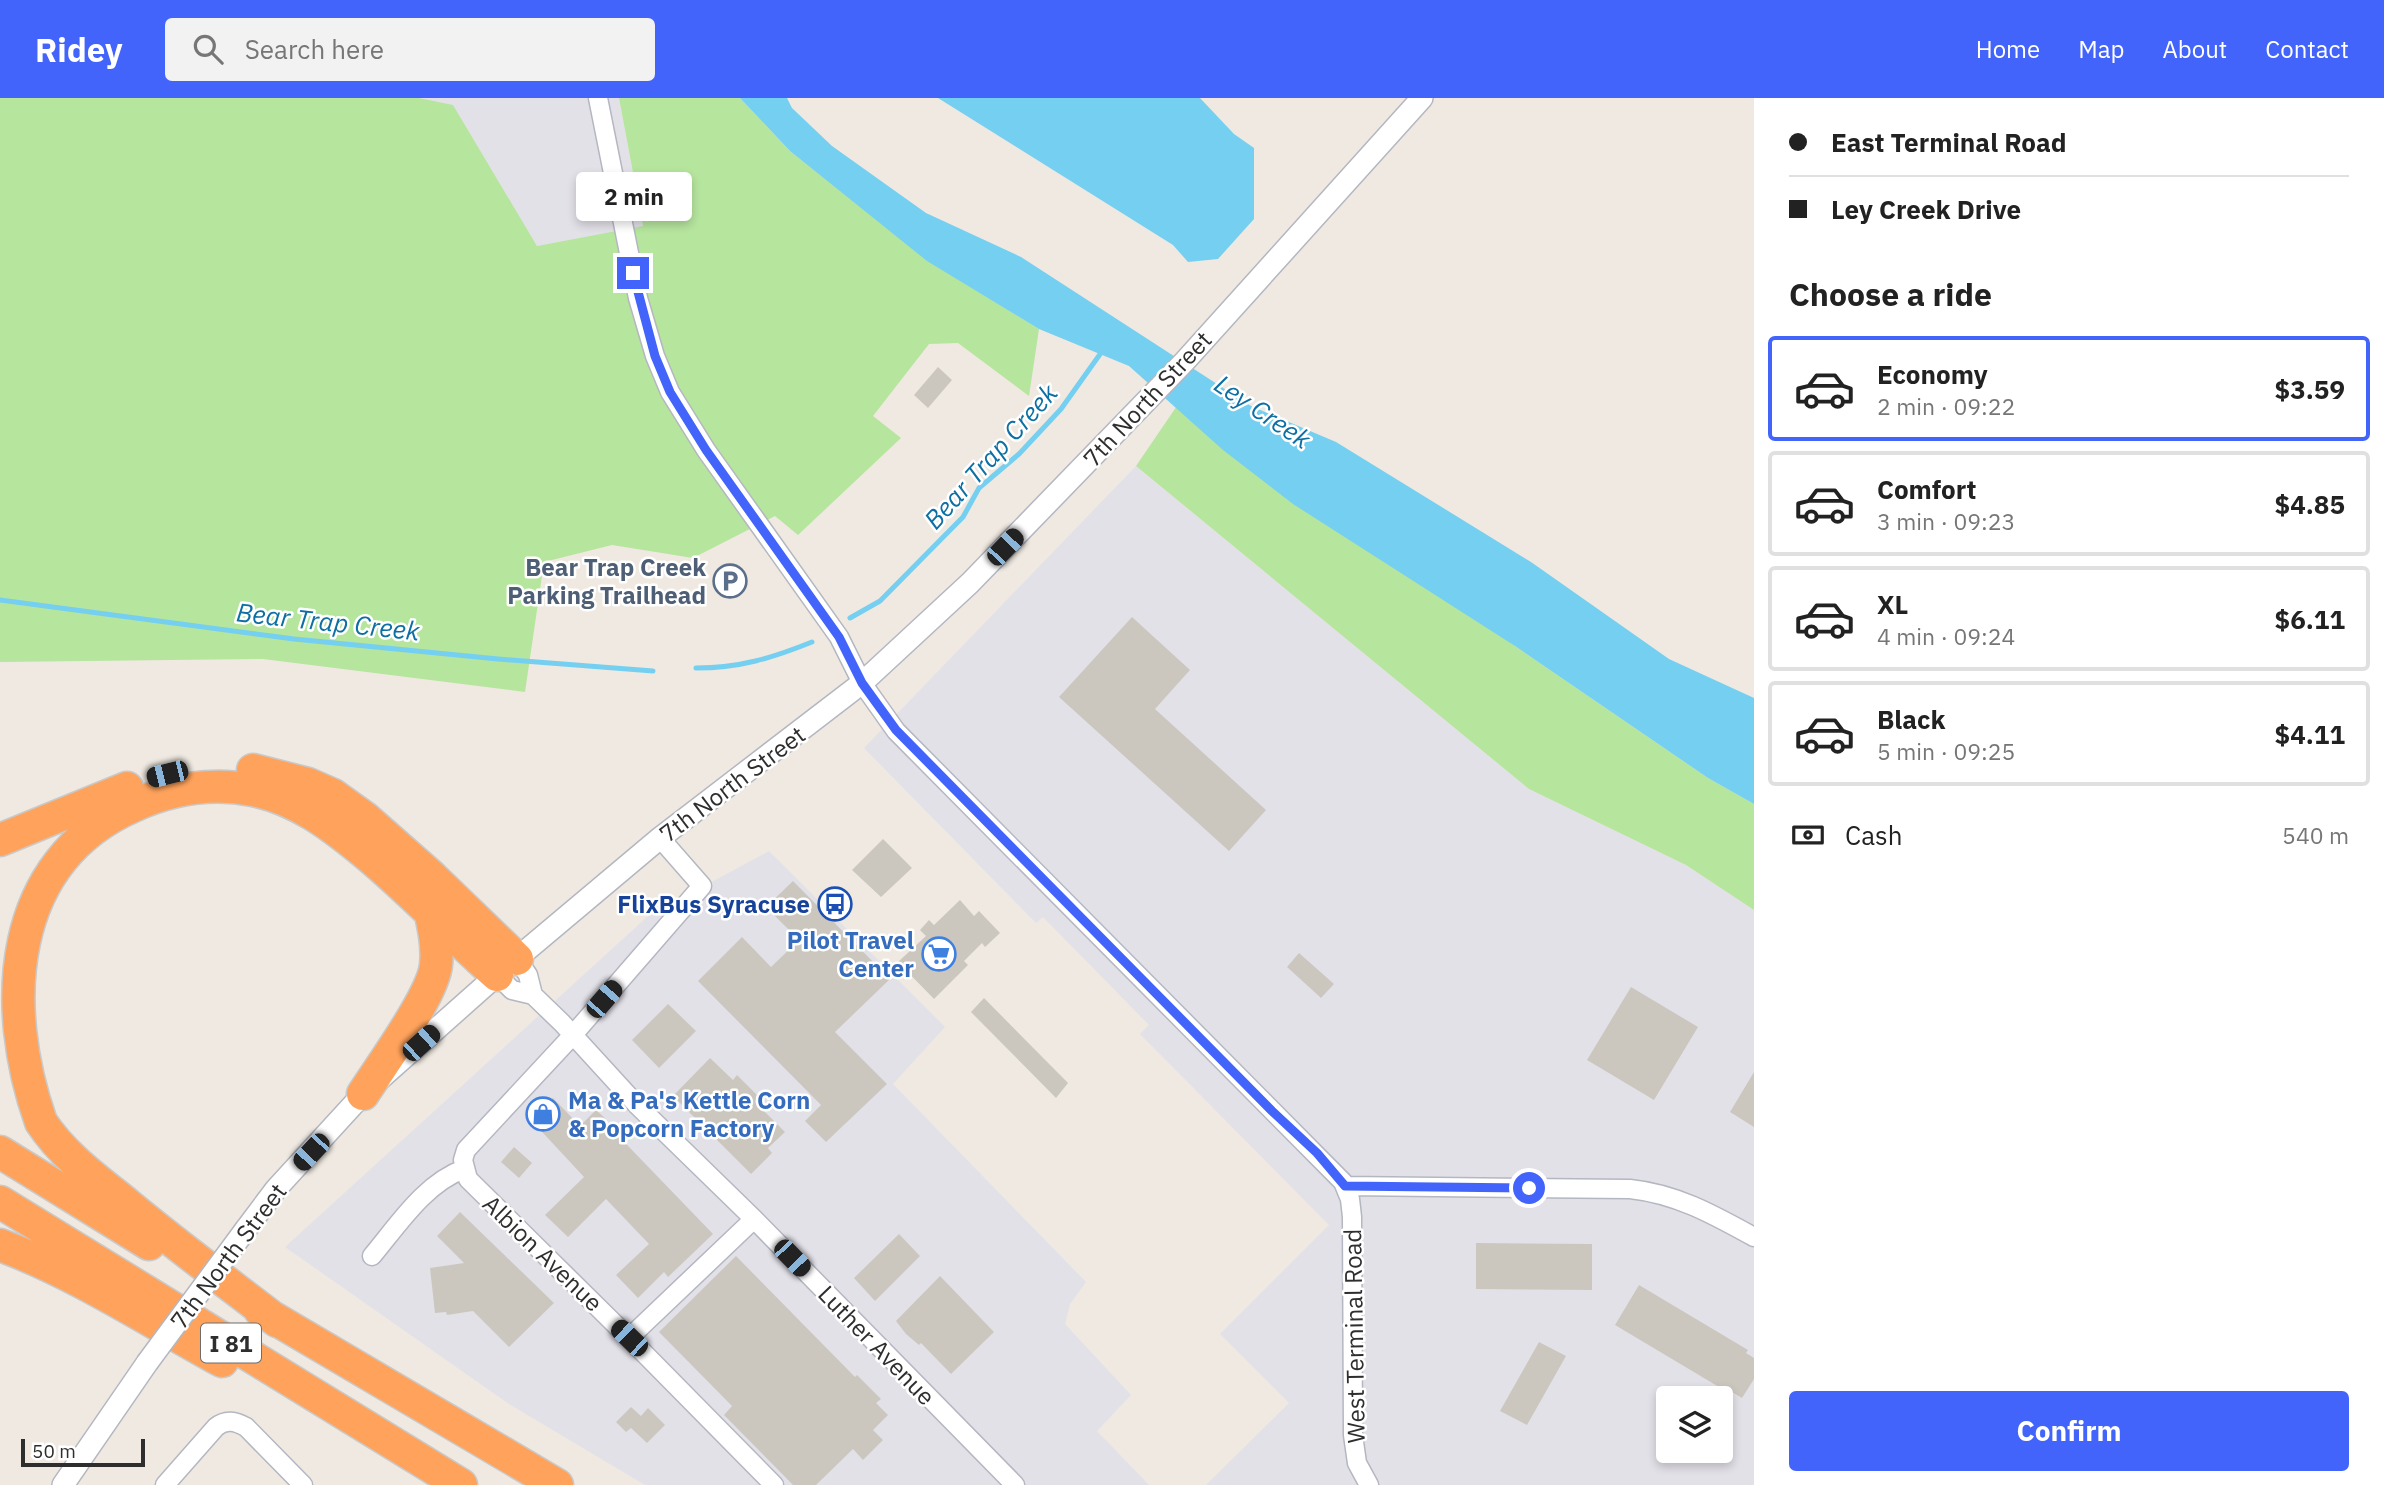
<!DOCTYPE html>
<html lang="en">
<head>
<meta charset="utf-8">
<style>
  :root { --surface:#fff; --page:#f2f2f2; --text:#222; --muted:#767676; --line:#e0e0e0; --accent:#4264fb }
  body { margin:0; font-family:"IBM Plex Sans",sans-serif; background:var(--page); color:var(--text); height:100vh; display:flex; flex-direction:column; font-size:26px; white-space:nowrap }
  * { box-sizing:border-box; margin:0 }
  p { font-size:23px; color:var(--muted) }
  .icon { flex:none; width:38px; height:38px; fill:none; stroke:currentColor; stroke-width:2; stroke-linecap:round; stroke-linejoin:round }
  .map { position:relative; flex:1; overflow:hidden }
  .panel { display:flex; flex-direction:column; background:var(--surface); width:630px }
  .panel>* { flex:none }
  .guide { display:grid; align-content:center; height:154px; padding:0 35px; background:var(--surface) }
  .tools { position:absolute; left:1656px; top:1288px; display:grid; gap:14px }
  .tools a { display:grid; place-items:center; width:77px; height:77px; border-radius:7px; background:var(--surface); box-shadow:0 4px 10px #0003; font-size:35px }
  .scale { position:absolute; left:21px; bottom:18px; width:124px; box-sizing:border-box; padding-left:7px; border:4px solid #2e2e2e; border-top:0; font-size:19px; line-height:24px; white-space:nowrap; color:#2e2e2e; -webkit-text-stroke:5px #fff; paint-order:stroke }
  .end { position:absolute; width:32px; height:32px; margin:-16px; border:9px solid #4264fb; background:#fff; box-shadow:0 0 0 4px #fff }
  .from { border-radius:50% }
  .bubble { position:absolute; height:49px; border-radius:7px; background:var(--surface); box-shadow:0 4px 10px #0003; font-size:23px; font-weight:700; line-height:49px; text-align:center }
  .car { position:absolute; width:21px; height:42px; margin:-21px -10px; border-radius:9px; box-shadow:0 0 5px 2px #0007; background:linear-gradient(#222 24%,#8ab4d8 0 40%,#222 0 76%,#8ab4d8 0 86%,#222 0) }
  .guide b { display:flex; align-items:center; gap:24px; height:66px; font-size:26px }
  .guide b+b { border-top:2px solid var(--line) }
  .guide i { width:18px; height:18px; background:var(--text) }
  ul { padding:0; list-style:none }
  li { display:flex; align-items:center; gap:21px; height:105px; margin:0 14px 10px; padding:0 21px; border:4px solid var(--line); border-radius:7px }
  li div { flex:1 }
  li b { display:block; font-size:26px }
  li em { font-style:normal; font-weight:700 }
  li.on { border-color:var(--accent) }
  li>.icon { width:63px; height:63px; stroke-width:1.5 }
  h2 { padding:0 35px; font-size:32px; line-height:84px }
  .pay { display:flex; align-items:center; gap:18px; height:77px; padding:0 35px; font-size:26px }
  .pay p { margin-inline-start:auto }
  .primary-button { display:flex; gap:14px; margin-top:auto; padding:14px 35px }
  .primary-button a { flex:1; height:80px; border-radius:7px; background:var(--accent); color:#fff; font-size:28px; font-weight:700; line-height:80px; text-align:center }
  header { display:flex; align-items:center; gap:42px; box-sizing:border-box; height:98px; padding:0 35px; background:var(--accent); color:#fff }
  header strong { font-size:33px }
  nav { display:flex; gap:38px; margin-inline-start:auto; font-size:24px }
  .search { width:490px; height:63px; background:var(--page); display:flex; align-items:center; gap:18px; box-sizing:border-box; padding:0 24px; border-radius:7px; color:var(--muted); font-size:26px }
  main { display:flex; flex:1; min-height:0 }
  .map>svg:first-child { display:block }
  .industrial { fill:#e3e1e8; fill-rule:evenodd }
  .green { fill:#b6e59e }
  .water { fill:#75cff0 }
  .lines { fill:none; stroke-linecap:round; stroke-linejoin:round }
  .stream { stroke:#75cff0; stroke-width:5 }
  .building { fill:#cbc7bf }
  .minor-casing { stroke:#b4b7c1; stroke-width:21 }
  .tertiary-casing { stroke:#b4b7c1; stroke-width:24 }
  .motorway-casing { stroke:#c9c9c9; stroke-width:35 }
  .minor { stroke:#fff; stroke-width:18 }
  .tertiary { stroke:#fff; stroke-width:21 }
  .motorway { stroke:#ffa35c; stroke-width:32 }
  .tertiary-bridge-casing { stroke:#b4b7c1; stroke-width:24; stroke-linecap:butt }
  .tertiary-bridge { stroke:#fff; stroke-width:21 }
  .route { stroke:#4264fb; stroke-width:9 }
  .labels { text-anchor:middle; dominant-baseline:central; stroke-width:5; stroke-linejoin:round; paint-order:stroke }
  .shield { fill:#fff; stroke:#6d6d6d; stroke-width:2 }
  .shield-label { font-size:23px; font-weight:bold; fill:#2e2e2e }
  .street-label { font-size:24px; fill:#2e2e2e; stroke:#fff }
  .service-label { font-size:24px; font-weight:bold; fill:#4e5e75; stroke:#fff; text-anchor:end }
  .transit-label { font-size:24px; font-weight:bold; fill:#164399; stroke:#fff; text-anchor:end }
  .shop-label { font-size:24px; font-weight:bold; fill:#366cbe; stroke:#fff; text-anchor:end }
  .water-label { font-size:26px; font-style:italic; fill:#0d6fa3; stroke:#fff }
</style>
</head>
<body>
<header>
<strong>Ridey</strong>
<div class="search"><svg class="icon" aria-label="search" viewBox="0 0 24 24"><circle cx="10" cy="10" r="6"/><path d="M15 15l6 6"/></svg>Search here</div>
<nav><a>Home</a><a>Map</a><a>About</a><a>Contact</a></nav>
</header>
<main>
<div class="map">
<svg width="1754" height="1387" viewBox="0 0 1754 1387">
  <rect width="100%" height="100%" fill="#efe9e1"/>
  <!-- industrial -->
  <path class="industrial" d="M419,0h200l24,129 -106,19 -84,-140z
    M1136,368l393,323 157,76 68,45v575h-548l83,-82 -69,-69 109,-109 -189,-191 9,-9 -106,-108 -7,6 -172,-175zM1668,1300h52v53h-52z
    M769,753l176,176 -52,57 193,198 -16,22 -5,20 66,71 -34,36 52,54h-504l-136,-81 -224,-157 362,-330z"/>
  <!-- green -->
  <path class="green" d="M0,0h419l34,7 84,141 106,-20 -24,-128h121l50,53 137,109 112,69 -10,67 -71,-53 -29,1 -56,72 28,22 -103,97 -23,-19 -82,42 -81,-13 -68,17 -19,130 -262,-33 -263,3z
    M1183,299l332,249 193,132 46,26v106l-68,-45 -157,-76 -393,-323z"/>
  <!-- water -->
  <path class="water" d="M740,0h47l5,10 40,38 94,67 95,44 230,149 85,36 195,120 138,97 85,39v106l-46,-26 -193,-132 -222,-142 -70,-54 -94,-84 -90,-37 -112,-68 -137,-110z
    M938,0h262l34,36 20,14v71l-36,40 -30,3 -15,-17z"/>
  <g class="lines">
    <!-- stream -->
    <path class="stream" d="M0,502l294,39 204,20 155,12
      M850,520l30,-17 83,-84 16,-29 40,-34 42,-45 42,-59
      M696,570c44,0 76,-10 116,-26"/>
  </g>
  <!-- building -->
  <path class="building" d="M938,269l14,13 -24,28 -14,-13z
    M1132,519l58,53 -35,39 111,101 -37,41 -170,-154z
    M883,741l29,29 -31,29 -29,-27z
    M793,783l97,98 -55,53 52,52 -61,58 -21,-21 16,-16 -123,-124 44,-44 29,30 28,-27 -33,-33z
    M960,802l14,16 5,-5 21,22 -15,14 -3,-4 -18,18 4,4 -34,34 -36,-37 28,-26 -6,-6 9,-10 5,5z
    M1299,855l35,31 -13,14 -34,-31z
    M1631,889l67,40 -44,73 -67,-40z
    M984,900l84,85 -12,15 -85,-86z
    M668,906l28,27 -37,37 -27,-28z
    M710,960l23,22 4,-5 23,23 -5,4 30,30 -17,16 4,5 -21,21 -78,-78z
    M1754,974v55l-24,-15z
    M553,1000l27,28 16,-16 10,9 -2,2 109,113 -45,43 -4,-5 -26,26 -22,-23 33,-31 -43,-45 -38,38 -23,-22 39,-38 -53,-57z
    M514,1049l18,16 -13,15 -18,-16z
    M460,1114l94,91 -45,44 -36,-36 -26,4 -1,-3 -11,1 -5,-45 34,-5 -27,-27z
    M899,1136l21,22 -45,45 -21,-23z
    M1476,1145l116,1v46l-116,-1z
    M736,1158l119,121 2,-2 24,24 -5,4 12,12 -15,15 10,10 -20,20 -10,-11 -37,36h-23l-69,-70 8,-9 -73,-74z
    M940,1178l54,56 -43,42 -30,-31 -2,2 -13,-11 -10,-13z
    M1639,1187l109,65 -2,3 8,5v21l-12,19 -17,-10 -1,2 -109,-65z
    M1539,1244l27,14 -39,69 -27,-14z
    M631,1309l10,9 7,-8 17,17 -18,18 -16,-15 -5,4 -10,-10z"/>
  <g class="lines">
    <defs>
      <path id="minor" d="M598,0l40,200 17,58 15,36 36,58 133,187 23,46 34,48 447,451 7,17 2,18 1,218 4,28 12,22
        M660,740l42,48 -130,150 -106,114 -3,10 5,19 161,159 145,147
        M517,861l11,16 5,20
        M497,877l15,15 21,5 29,28 75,82 117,114 261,266
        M1345,1088l285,3c47,5 84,26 124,48
        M372,1158c26,-31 53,-73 92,-87
        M629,1240l125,-119
        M165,1387l51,-58c10,-8 19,-6 30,0l57,58"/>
      <path id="tertiary" d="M246,1131l30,-40 87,-95 134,-119 163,-137 202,-155 108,-100 215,-222 237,-263
        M63,1387l84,-122"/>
      <path id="motorway" d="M253,672l55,14 25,11 32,23 67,59 85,82
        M0,742l127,-52
        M363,996c18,-28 70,-99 73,-129 2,-19 -2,-37 -6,-55
        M0,1054l149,92
        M0,1104l461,283
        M0,1147c78,29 149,76 222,116
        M260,1212l297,175
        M277,1223c-52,-40 -105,-79 -155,-121 -29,-23 -60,-46 -81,-78 -41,-116 -35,-260 92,-316 37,-17 79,-24 120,-16 44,9 78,35 112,63 46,38 87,82 132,122"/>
    </defs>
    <!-- minor casing -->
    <use href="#minor" class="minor-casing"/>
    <!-- tertiary casing -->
    <use href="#tertiary" class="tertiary-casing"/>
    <!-- motorway casing -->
    <use href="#motorway" class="motorway-casing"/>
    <!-- minor -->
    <use href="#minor" class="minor"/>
    <!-- tertiary -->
    <use href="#tertiary" class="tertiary"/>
    <!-- motorway -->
    <use href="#motorway" class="motorway"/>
    <defs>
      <path id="tertiary-bridge" d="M147,1265l99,-134"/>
    </defs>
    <!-- tertiary-bridge casing -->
    <use href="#tertiary-bridge" class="tertiary-bridge-casing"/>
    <!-- tertiary-bridge -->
    <use href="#tertiary-bridge" class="tertiary-bridge"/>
  </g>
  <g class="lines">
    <!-- route -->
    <path class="route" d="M633,175l22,83 15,36 36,58 133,187 23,46 34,47 376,381 45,42 28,33 184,2"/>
  </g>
  <!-- icons -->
  <defs>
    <symbol id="parking-ring" viewBox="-11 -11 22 22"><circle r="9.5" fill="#fff" stroke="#5c6f8a" stroke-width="1.5"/><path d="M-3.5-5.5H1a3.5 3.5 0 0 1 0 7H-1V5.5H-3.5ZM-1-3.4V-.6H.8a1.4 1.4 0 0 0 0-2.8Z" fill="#5c6f8a"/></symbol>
    <symbol id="bus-ring" viewBox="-11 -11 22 22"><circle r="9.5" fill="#fff" stroke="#1a4fb4" stroke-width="1.5"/><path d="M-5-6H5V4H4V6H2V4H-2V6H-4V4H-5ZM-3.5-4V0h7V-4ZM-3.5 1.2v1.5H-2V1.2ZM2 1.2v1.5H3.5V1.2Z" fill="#1a4fb4"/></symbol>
    <symbol id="supermarket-ring" viewBox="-11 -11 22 22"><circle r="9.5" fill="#fff" stroke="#3f7fe0" stroke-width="1.5"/><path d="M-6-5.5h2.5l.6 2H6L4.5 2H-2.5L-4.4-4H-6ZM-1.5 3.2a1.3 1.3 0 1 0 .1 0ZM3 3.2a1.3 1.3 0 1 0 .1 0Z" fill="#3f7fe0"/></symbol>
    <symbol id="shop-ring" viewBox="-11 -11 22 22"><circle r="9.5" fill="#fff" stroke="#3f7fe0" stroke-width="1.5"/><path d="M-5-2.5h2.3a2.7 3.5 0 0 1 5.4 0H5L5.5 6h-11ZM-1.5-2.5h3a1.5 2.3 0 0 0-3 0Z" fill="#3f7fe0"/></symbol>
  </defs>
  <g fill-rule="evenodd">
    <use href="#parking-ring" x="711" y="464" width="38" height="38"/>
    <use href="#bus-ring" x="816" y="787" width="38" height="38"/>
    <use href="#supermarket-ring" x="920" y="837" width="38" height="38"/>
    <use href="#shop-ring" x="524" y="997" width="38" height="38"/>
  </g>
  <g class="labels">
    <!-- shield labels -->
    <rect class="shield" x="201" y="1225.5" width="60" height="39" rx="5"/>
    <g class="shield-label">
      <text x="231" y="1245">I 81</text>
    </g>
    <!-- street labels -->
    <g class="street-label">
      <text transform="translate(1147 301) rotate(-47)">7th North Street</text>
      <text transform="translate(732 686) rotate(-37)">7th North Street</text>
      <text transform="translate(543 1155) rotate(44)">Albion Avenue</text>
      <text transform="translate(228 1158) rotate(-53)">7th North Street</text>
      <text transform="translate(1354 1238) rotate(-91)">West Terminal Road</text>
      <text transform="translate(877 1247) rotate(46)">Luther Avenue</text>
    </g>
    <!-- service labels -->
    <g class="service-label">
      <text x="706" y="469">Bear Trap Creek<tspan x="706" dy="28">Parking Trailhead</tspan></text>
    </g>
    <!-- transit labels -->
    <g class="transit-label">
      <text x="810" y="806">FlixBus Syracuse</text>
    </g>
    <!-- shop labels -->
    <g class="shop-label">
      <text x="914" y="842">Pilot Travel<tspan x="914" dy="28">Center</tspan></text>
      <text x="568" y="1002" text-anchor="start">Ma &amp; Pa's Kettle Corn<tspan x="568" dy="28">&amp; Popcorn Factory</tspan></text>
    </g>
    <!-- water labels -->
    <g class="water-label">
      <text transform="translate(1263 313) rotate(34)">Ley Creek</text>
      <text transform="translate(990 358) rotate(-48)">Bear Trap Creek</text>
      <text transform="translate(328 523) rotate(6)">Bear Trap Creek</text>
    </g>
  </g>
</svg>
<div class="tools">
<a><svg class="icon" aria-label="layers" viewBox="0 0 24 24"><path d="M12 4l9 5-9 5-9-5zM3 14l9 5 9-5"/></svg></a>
</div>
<div class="scale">50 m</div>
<i class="end from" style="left:1529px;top:1090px"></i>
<i class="end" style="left:633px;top:175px"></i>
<div class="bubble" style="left:576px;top:74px;width:116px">2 min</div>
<i class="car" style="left:1005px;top:449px;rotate:44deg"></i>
<i class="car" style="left:167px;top:676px;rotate:256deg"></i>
<i class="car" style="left:604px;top:901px;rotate:41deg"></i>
<i class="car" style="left:421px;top:945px;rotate:48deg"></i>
<i class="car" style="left:311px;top:1054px;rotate:223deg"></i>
<i class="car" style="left:792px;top:1160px;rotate:136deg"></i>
<i class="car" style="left:629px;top:1240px;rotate:314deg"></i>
</div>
<section class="panel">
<div class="guide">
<b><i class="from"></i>East Terminal Road</b>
<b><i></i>Ley Creek Drive</b>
</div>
<h2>Choose a ride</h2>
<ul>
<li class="on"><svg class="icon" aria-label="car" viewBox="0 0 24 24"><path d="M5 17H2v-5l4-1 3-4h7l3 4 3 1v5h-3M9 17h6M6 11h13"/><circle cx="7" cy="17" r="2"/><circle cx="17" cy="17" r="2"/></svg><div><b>Economy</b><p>2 min · 09:22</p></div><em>$3.59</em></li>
<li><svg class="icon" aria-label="car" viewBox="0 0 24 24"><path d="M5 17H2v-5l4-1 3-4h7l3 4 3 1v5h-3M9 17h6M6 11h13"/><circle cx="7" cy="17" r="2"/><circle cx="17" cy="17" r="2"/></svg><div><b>Comfort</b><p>3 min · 09:23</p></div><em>$4.85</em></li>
<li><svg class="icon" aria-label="car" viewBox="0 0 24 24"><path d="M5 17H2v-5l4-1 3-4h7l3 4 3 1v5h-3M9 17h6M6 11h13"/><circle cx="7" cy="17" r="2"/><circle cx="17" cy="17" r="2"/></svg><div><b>XL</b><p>4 min · 09:24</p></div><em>$6.11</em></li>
<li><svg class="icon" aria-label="car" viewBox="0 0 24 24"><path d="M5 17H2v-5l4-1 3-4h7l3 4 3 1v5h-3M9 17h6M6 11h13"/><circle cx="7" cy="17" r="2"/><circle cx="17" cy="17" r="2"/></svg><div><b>Black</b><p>5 min · 09:25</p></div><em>$4.11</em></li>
</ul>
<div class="pay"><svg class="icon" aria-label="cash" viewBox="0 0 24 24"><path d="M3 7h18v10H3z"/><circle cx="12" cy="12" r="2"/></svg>Cash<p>540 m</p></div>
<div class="primary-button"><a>Confirm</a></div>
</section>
</main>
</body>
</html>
